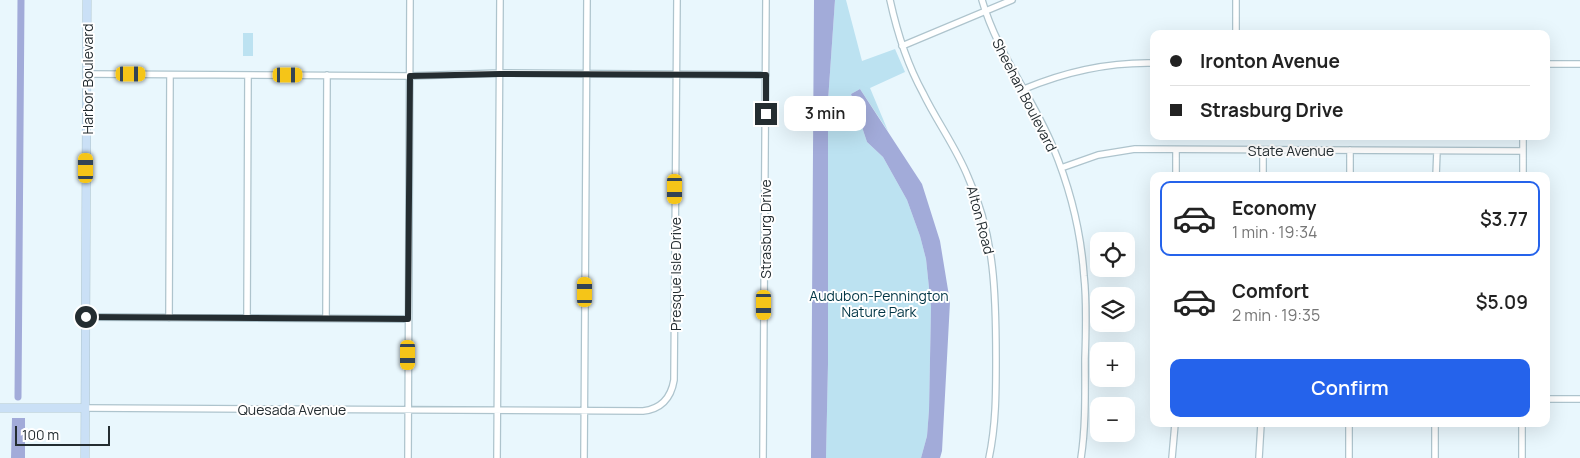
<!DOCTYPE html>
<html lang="en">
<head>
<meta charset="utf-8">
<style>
  :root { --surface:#fff; --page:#f6f6f6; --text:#222; --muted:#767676; --line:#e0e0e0; --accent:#2563eb }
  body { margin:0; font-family:Manrope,sans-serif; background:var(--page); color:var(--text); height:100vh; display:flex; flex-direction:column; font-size:19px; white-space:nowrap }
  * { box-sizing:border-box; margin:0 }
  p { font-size:16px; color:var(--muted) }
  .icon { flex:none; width:28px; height:28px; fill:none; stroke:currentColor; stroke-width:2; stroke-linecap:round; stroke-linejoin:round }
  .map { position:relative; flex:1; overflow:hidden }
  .sheet { position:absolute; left:1150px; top:172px; width:400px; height:255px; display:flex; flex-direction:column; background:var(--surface); border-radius:10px; box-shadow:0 5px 20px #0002 }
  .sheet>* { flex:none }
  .guide { position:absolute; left:1150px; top:30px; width:400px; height:110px; border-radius:10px; box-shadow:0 5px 20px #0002; display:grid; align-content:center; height:110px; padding:0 20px; background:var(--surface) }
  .fabs { position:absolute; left:1090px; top:232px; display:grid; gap:10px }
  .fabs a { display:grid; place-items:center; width:45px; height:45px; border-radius:10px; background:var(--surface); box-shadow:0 5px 20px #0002; font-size:25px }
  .scale { position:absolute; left:15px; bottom:12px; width:95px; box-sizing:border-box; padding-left:5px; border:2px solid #242d31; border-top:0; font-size:14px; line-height:18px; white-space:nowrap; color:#242d31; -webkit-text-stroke:4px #fff; paint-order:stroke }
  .end { position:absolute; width:22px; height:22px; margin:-11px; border:6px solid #242d31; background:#fff; box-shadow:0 0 0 2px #fff }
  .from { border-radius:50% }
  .bubble { position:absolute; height:35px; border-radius:10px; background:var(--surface); box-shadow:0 5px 20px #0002; font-size:16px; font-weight:600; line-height:35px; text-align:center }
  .car { position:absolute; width:15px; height:30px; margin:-15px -8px; border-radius:6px; box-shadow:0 0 4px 1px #0007; background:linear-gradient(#f5c518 24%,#345 0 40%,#f5c518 0 76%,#345 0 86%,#f5c518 0) }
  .guide b { display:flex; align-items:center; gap:18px; height:48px; font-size:19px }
  .guide b+b { border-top:1px solid var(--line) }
  .guide i { width:12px; height:12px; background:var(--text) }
  ul { padding:9px 0 0; list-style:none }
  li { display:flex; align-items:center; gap:15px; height:75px; margin:0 10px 8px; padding:0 10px; border:2px solid transparent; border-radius:10px }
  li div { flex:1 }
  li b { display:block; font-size:19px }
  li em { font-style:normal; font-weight:600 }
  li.selected { border-color:var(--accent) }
  li>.icon { width:45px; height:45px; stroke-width:1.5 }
  .cta { display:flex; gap:10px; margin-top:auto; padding:10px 20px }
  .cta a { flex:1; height:58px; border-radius:10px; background:var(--accent); color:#fff; font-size:20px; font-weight:600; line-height:58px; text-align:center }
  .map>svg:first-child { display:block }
  .green { fill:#bce2f1 }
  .water { fill:#a2abd9 }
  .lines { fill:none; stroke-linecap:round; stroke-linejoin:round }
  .canal { stroke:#a2abd9; stroke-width:7 }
  .street-casing { stroke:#aec4cd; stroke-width:8 }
  .secondary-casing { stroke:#aec4cd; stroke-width:9 }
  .street { stroke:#fff; stroke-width:5.5 }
  .secondary { stroke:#cae0f6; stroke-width:8 }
  .route { stroke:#242d31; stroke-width:6 }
  .labels { text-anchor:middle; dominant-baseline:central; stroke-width:4; stroke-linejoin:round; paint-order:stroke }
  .street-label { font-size:14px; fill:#242d31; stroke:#fff }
  .park-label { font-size:14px; fill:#003545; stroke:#fff }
</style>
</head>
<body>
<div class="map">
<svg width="1580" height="458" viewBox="0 0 1580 458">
  <rect width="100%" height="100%" fill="#e9f7fd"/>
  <!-- green -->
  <path class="green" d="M835,0h11l16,61 33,-12 10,23 -35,16 18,43 -28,-42 -9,5 16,48 16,15 24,43 13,36 6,23 5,48 -2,103 -2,26 -6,22h-95l2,-94v-263z
    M243,33h10v23h-10z"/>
  <!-- water -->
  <path class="water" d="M814,0h21l-7,101v263l-2,94h-15z
    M860,89l62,95 18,57 10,61 -8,149 -2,7h-19l6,-22 2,-26 2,-103 -5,-48 -6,-23 -13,-36 -24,-43 -16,-15 -16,-48z
    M12,418h13v40h-14z"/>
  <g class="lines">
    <!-- canal -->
    <path class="canal" d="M18,397l3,-397"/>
    <defs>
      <path id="street" d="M890,0c7,32 17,64 33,93 14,29 33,54 45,84 27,59 28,118 28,182 0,34 0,66 -7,99
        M982,0c15,53 50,96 71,147 17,41 28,85 31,129 3,27 2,55 1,83 0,33 1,66 -4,99
        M1236,34v-34
        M902,46l110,-46
        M1546,64h34
        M87,74l323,2 90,-3 266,2
        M1024,89c43,-18 84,-27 130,-26
        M1061,168l37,-13 37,-6 388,2
        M1176,176v-26
        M1263,176v-26
        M1350,176v-26
        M1436,176l1,-25
        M1523,176v-40
        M86,317l322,2
        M169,318l1,-243
        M247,318l1,-243
        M326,318l1,-243
        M1546,399h34
        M85,408l558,3c18,-2 28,-13 31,-31l3,-380
        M408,458l2,-458
        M497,458l3,-458
        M584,458l3,-458
        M763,458l3,-458
        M1172,458l3,-34
        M1259,458l2,-34
        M1349,458v-34
        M1435,458v-34
        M1522,458v-34"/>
      <path id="secondary" d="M0,408h85
        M85,458l2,-458"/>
    </defs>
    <!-- street casing -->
    <use href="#street" class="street-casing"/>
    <!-- secondary casing -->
    <use href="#secondary" class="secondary-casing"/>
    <!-- street -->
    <use href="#street" class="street"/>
    <!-- secondary -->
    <use href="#secondary" class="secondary"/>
  </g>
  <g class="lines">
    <!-- route -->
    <path class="route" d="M86,317l322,2 2,-243 90,-2 266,1v39"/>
  </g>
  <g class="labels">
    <!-- street labels -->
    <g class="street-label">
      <text transform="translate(87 79) rotate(-90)">Harbor Boulevard</text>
      <text transform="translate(1025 95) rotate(63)">Sheehan Boulevard</text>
      <text x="1291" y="150">State Avenue</text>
      <text transform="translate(981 220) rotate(75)">Alton Road</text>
      <text transform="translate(765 229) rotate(-90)">Strasburg Drive</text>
      <text transform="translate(675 274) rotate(-90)">Presque Isle Drive</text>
      <text x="292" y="409">Quesada Avenue</text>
    </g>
    <!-- park labels -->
    <g class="park-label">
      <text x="879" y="295">Audubon-Pennington<tspan x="879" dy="16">Nature Park</tspan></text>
    </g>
  </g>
</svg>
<div class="fabs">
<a><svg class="icon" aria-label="locate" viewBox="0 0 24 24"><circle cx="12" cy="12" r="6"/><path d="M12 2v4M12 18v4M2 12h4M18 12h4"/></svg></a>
<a><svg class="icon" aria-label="layers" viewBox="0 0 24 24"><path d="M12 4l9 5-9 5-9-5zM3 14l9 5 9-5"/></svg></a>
<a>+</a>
<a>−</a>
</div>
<div class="scale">100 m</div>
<i class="end from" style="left:86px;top:317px"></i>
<i class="end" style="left:766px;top:114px"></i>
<div class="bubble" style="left:784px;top:96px;width:82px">3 min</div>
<i class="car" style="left:131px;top:74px;rotate:90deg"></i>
<i class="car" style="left:288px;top:75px;rotate:90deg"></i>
<i class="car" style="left:86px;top:168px;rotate:0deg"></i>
<i class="car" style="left:675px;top:189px;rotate:180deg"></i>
<i class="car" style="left:585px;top:292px;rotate:0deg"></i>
<i class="car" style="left:764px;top:305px;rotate:180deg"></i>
<i class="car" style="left:408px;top:355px;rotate:180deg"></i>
<div class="guide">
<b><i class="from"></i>Ironton Avenue</b>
<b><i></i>Strasburg Drive</b>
</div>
<section class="sheet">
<ul>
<li class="selected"><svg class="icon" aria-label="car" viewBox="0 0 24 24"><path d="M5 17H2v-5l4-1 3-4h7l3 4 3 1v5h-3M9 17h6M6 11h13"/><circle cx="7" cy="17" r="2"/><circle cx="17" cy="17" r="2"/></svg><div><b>Economy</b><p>1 min · 19:34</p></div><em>$3.77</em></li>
<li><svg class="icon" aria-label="car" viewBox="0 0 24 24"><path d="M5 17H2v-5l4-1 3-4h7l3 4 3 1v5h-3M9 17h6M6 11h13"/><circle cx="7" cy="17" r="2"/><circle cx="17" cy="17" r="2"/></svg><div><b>Comfort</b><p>2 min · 19:35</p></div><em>$5.09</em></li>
</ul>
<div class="cta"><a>Confirm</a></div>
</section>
</div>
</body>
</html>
